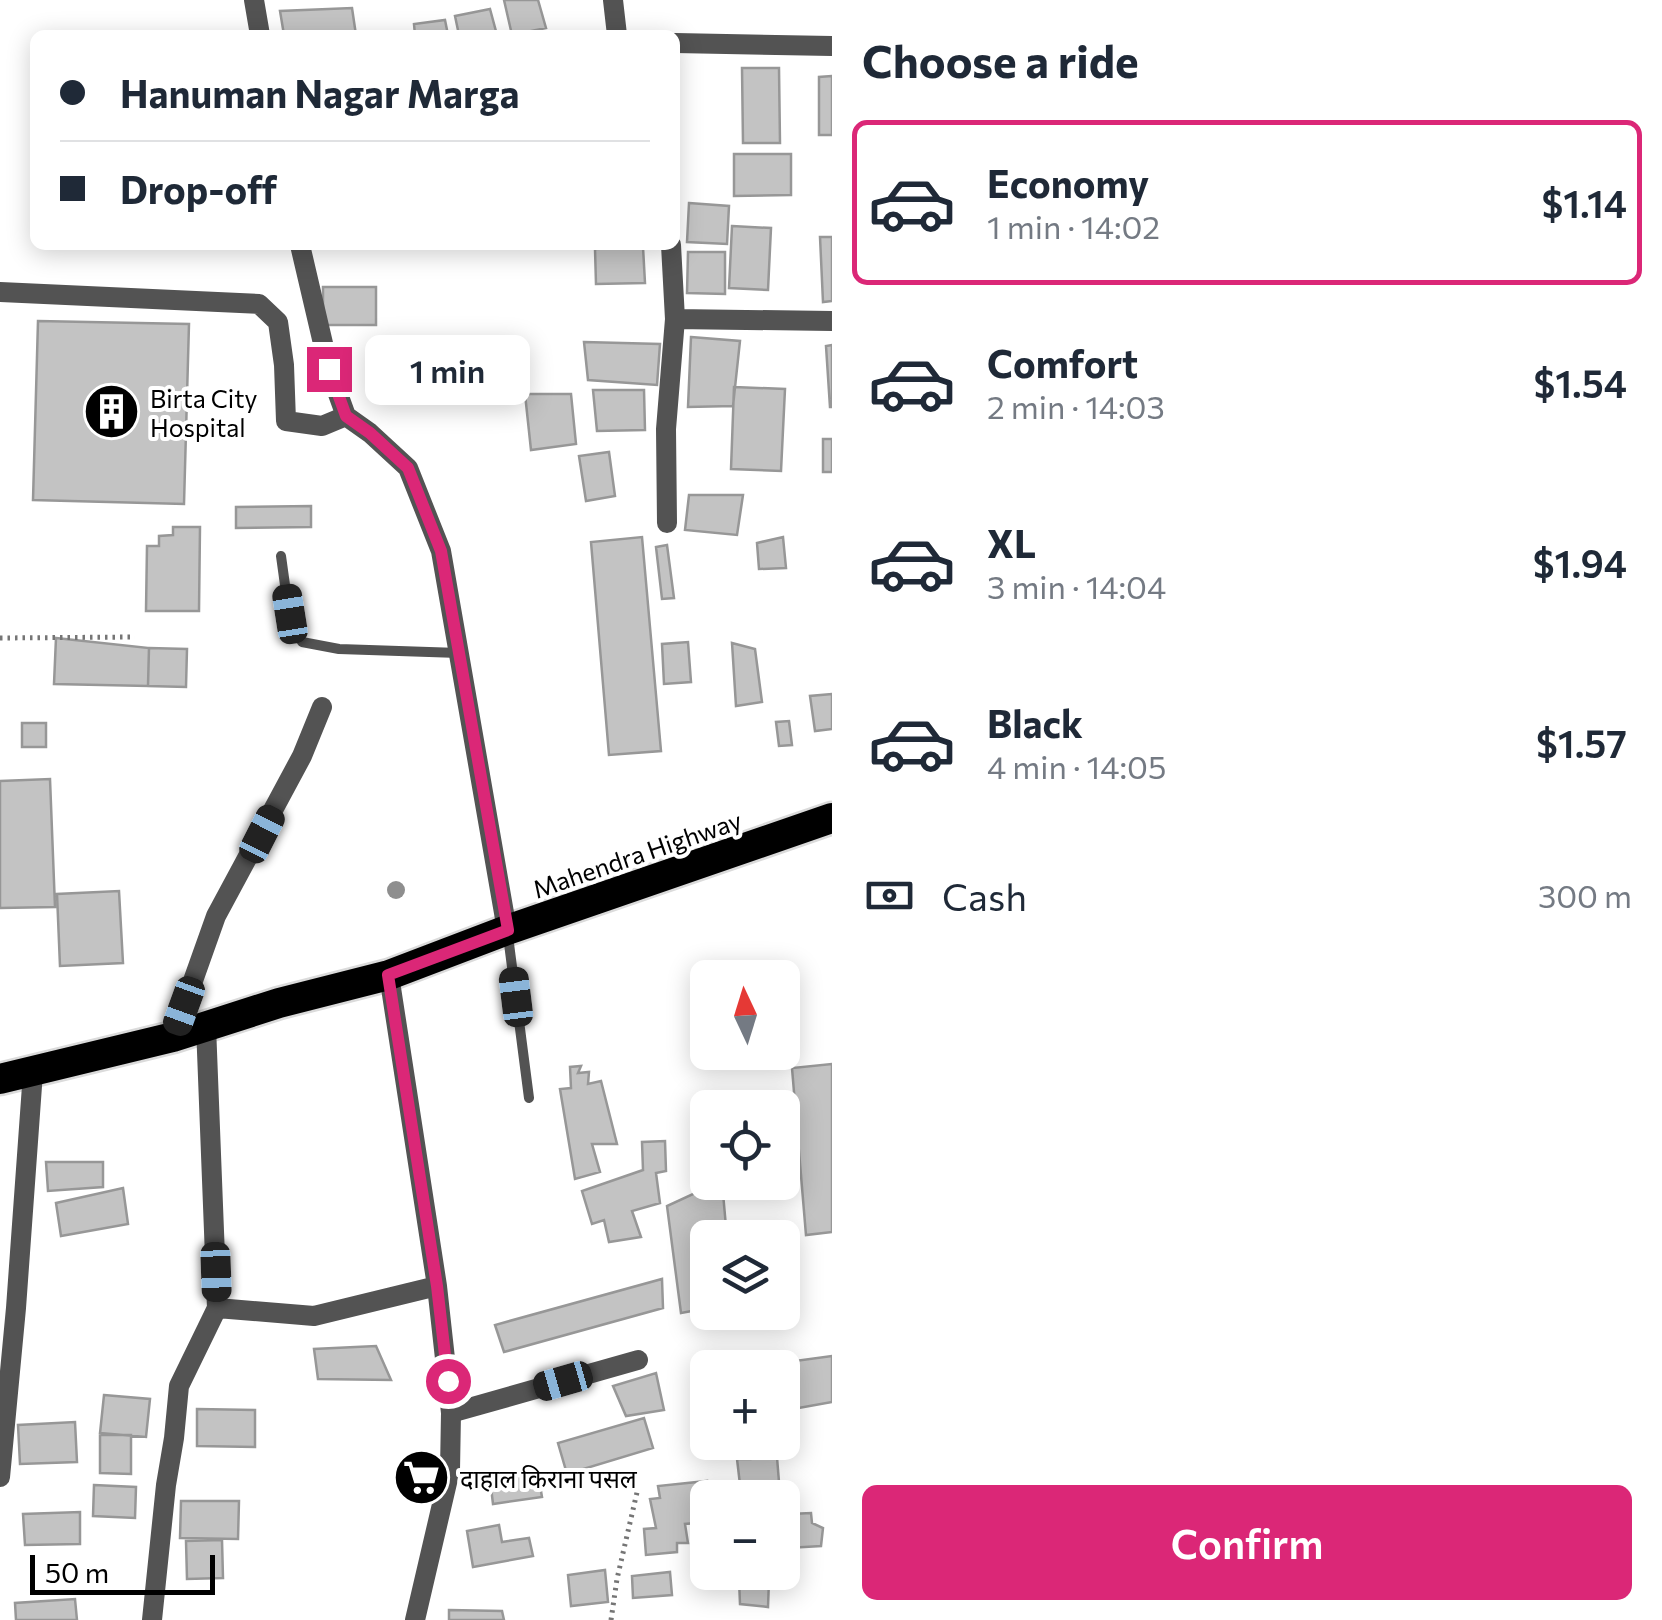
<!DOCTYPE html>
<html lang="en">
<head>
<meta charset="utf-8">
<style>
  :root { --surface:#fff; --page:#f6f6f7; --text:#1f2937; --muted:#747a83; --line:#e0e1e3; --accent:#db2777 }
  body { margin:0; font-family:Commissioner,"Noto Sans Devanagari",sans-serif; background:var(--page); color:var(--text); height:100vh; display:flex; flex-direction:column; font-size:38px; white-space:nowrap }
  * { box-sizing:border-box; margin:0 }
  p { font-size:32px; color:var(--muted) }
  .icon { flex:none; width:55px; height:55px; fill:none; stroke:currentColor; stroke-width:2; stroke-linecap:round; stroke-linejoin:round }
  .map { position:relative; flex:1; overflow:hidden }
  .side { display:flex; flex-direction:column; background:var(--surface); width:830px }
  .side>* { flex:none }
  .hud { position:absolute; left:30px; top:30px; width:650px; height:220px; border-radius:15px; box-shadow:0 5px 25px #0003; display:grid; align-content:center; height:220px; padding:0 30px; background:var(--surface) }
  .needle { width:65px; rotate:356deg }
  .buttons { position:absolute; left:690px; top:960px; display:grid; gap:20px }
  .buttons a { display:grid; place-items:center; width:110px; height:110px; border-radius:15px; background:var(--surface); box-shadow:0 5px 25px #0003; font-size:50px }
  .scale { position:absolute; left:30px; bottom:25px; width:185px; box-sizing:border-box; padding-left:10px; border:5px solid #000; border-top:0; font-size:28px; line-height:35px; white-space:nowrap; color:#000; -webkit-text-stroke:8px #fff; paint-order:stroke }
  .end { position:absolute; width:45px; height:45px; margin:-22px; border:12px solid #db2777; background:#fff; box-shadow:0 0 0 5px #fff }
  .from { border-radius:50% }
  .bubble { position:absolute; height:70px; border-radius:15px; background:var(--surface); box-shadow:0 5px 25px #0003; font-size:32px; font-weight:600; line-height:70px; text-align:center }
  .car { position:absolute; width:30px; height:60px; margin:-30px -15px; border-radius:12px; box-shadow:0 0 8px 2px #0007; background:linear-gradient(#222 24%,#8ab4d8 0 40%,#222 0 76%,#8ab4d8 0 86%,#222 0) }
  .hud b { display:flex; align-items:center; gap:35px; height:95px; font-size:38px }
  .hud b+b { border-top:2px solid var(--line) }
  .hud i { width:25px; height:25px; background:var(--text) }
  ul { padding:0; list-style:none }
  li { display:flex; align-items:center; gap:30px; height:165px; margin:0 20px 15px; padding:0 10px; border:5px solid transparent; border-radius:15px }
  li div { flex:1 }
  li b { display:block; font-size:38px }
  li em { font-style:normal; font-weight:600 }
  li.selected { border-color:var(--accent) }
  li>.icon { width:90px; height:90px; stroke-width:1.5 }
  h2 { padding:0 30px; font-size:45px; line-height:120px }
  .pay { display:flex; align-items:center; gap:25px; height:110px; padding:0 30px; font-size:38px }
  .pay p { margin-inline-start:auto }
  .action { display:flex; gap:20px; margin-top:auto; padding:20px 30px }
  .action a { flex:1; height:115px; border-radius:15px; background:var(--accent); color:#fff; font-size:40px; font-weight:600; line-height:115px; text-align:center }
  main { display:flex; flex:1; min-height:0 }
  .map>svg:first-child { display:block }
  .building { fill:#c3c3c3; stroke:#979797; stroke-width:2.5 }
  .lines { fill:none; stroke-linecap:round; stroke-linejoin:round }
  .highway-casing { stroke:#dbdbdb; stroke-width:35 }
  .path { stroke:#757575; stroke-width:5; stroke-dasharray:2.5 5; stroke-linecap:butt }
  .lane { stroke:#535353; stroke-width:10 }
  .street { stroke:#535353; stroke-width:20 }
  .highway { stroke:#000; stroke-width:30 }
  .tree { fill:#8e8e8e }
  .route { stroke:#db2777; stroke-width:12 }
  .labels { text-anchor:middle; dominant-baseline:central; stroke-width:8; stroke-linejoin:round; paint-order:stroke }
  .poi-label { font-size:25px; fill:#000; stroke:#fff; text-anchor:start }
  .street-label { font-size:25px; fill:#000; stroke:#fff }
</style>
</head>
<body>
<main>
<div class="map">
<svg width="832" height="1620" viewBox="0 0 832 1620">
  <rect width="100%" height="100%" fill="#fff"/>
  <!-- building -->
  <path class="building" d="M504,0h34l8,28 -34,7z
    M352,8l4,27h-72l-4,-24z
    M490,9l7,26h-38l-4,-19z
    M445,20l3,15h-33l-1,-11z
    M742,68h37l1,75h-37z
    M832,76v59h-13v-58z
    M734,154h57v41l-57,1z
    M689,203l40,3 -2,38 -40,-2z
    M732,226l39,2 -3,62 -39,-2z
    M820,237h12v64l-9,1z
    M643,247l2,36 -49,1 -1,-35z
    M688,252h37v42l-38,-1z
    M323,287h53v38h-53z
    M38,321l151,3 -5,180 -151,-4z
    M691,337l49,4 -7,65 -45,1z
    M584,342l76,2 -3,41 -69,-5z
    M832,345v62h-2l-4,-61z
    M734,387l51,2 -4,82 -50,-2z
    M593,390h51l1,40 -48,1z
    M525,394h46l5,50 -45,6z
    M823,439h9v33h-9z
    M609,452l6,44 -29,5 -7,-45z
    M689,495h54l-6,40 -52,-5z
    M311,506v21l-75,1v-21z
    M173,527h27l-1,84h-53l1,-65h12v-10l14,-1z
    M642,537l19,214 -52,4 -18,-213z
    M783,537l3,31 -27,1 -2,-26z
    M667,545l7,53 -12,1 -6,-52z
    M56,638l93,10 -1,38 -94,-2z
    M688,642l3,40 -27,2 -2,-40z
    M732,643l23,6 7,53 -26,4z
    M149,648l38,1 -1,38 -38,-1z
    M832,694v35l-17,2 -5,-35z
    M789,721l3,24 -13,1 -3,-24z
    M22,723h24v24h-24z
    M50,779l5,128 -55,1v-127z
    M119,891l4,72 -63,3 -3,-72z
    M832,1064v168l-26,3 -14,-167z
    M581,1066l-3,7 11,-1 -1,12 13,-3 16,63h-25l8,28 -25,7 -15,-90 11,-1 -1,-21z
    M665,1141l1,30 -10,2 4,30 -28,8 9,26 -32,5 -5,-22 -12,4 -10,-33 61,-21 -1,-28z
    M46,1162h57v25l-55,4z
    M719,1182h3l5,56h-19v70l-27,5 -14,-107z
    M123,1188l5,36 -67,12 -5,-33z
    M662,1279l1,29 -159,44 -9,-27z
    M376,1346l15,34 -73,-1 -4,-30z
    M832,1356v46l-50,9v-43h-38z
    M656,1373l8,37 -38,6 -13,-30z
    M104,1395l46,4 -4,38 -46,-4z
    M197,1409l58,1v37l-58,-1z
    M644,1418l9,30 -86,26 -9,-31z
    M75,1422l2,40 -57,2 -2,-39z
    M100,1435h31v39l-31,-1z
    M747,1442h19l-1,6 11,-3 3,37h-21v11h-17l-4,-34h13z
    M537,1468l5,29 -49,7 -3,-25z
    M707,1481l1,41 -23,2 3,19h-11v9l-31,3 -2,-26 12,-1 -6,-29 10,-1 -2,-12z
    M94,1485l42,2 -1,31 -42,-2z
    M181,1501h58l-1,38 -58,-1z
    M80,1512v32l-55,1 -2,-31z
    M811,1513l1,10 11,5 -2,18 -33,2 2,-34z
    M499,1525l3,17 27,-4 4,18 -60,11 -6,-36z
    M222,1540l1,38 -36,1 -1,-38z
    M605,1570l3,32 -37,4 -3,-31z
    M670,1572l2,23 -39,3 -1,-22z
    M739,1579l30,1 -1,27 -28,-3z
    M75,1599l2,21h-61l-1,-17z
    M449,1610l53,1 2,9h-55z"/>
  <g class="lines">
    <defs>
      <path id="highway" d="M0,1079l173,-42 106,-34 110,-28 118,-45 325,-112"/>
    </defs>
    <!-- highway casing -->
    <use href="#highway" class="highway-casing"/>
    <!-- path -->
    <path class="path" d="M0,638l135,-1
      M611,1620l6,-41 21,-91"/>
    <!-- lane -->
    <path class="lane" d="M281,556l8,58 13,28 37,7 120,4
      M508,936l21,162"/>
    <!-- street -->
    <path class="street" d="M254,0l6,35
      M613,0l4,35
      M675,43l157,3
      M300,245l29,124 17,47 24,17 38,35 33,83 66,379
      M0,292l259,12 19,18 6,43 2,56 36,5 24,-10
      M675,319l157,2
      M667,523l-1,-94 9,-110 -4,-74
      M389,975l48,311 14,127 -1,57 -35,150
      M206,1026l11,282
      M173,1037l43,-121 86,-160 20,-49
      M451,1413l187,-53
      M0,1477l16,-169 17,-236
      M152,1620l14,-135 8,-47 5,-52 38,-78 97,8 123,-30"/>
    <!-- highway -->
    <use href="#highway" class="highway"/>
  </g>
  <!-- trees -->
  <circle class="tree" cx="396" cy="890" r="9"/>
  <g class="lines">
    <!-- route -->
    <path class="route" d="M329,369l17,47 24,17 38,35 33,83 67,379 -120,45 49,311 11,95"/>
  </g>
  <!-- icons -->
  <defs>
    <symbol id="building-disc" viewBox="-11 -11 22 22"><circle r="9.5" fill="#000" stroke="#fff"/><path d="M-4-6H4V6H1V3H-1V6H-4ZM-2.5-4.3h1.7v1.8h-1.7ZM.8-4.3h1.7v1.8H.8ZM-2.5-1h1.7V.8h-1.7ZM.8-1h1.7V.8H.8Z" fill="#fff"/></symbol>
    <symbol id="supermarket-disc" viewBox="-11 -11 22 22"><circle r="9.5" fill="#000" stroke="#fff"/><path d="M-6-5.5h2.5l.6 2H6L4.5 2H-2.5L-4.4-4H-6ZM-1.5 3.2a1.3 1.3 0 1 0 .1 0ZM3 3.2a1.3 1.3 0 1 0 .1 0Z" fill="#fff"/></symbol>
  </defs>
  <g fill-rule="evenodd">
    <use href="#building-disc" x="80" y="380" width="63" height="63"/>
    <use href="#supermarket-disc" x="390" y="1446" width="63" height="63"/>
  </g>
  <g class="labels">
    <!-- poi labels -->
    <g class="poi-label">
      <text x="150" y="398">Birta City<tspan x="150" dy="29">Hospital</tspan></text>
      <text x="460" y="1478">दाहाल किराना पसल</text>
    </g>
    <!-- street labels -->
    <g class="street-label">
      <text transform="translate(637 854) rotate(-19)">Mahendra Highway</text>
    </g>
  </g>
</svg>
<div class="buttons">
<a><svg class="needle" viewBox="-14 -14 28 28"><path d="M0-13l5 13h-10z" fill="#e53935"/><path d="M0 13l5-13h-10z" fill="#747a83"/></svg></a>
<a><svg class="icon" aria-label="locate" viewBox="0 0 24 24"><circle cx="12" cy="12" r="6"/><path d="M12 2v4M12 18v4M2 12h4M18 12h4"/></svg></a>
<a><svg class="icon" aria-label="layers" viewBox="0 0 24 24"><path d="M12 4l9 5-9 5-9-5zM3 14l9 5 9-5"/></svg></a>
<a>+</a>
<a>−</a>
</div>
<div class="scale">50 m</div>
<i class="end from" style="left:448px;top:1381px"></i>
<i class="end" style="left:329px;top:369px"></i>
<div class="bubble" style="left:365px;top:335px;width:165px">1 min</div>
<i class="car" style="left:290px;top:614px;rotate:351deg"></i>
<i class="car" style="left:262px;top:834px;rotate:27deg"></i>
<i class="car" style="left:516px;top:997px;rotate:353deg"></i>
<i class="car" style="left:184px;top:1006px;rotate:200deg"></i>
<i class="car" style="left:216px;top:1272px;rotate:178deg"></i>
<i class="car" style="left:563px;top:1381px;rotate:254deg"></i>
<div class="hud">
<b><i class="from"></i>Hanuman Nagar Marga</b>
<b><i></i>Drop-off</b>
</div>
</div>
<section class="side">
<h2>Choose a ride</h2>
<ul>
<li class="selected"><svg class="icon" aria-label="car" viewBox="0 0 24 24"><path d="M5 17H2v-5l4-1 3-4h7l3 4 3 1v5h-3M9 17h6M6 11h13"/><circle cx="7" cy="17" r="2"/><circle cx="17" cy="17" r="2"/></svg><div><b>Economy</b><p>1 min · 14:02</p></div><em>$1.14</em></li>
<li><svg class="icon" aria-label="car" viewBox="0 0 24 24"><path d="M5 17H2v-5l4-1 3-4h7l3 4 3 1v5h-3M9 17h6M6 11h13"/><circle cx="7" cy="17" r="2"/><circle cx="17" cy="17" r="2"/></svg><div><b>Comfort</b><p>2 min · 14:03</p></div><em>$1.54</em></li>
<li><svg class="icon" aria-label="car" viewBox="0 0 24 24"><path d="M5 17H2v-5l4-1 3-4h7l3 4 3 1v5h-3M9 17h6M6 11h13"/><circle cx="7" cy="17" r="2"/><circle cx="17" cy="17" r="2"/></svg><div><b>XL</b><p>3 min · 14:04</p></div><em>$1.94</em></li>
<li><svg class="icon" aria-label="car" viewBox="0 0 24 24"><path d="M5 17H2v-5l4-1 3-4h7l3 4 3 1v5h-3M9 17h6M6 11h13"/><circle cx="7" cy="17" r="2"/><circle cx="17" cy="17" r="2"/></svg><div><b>Black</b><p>4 min · 14:05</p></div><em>$1.57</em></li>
</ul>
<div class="pay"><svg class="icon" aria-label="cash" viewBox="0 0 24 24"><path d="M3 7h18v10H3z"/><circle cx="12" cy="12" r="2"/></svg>Cash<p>300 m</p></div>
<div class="action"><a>Confirm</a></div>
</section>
</main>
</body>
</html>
